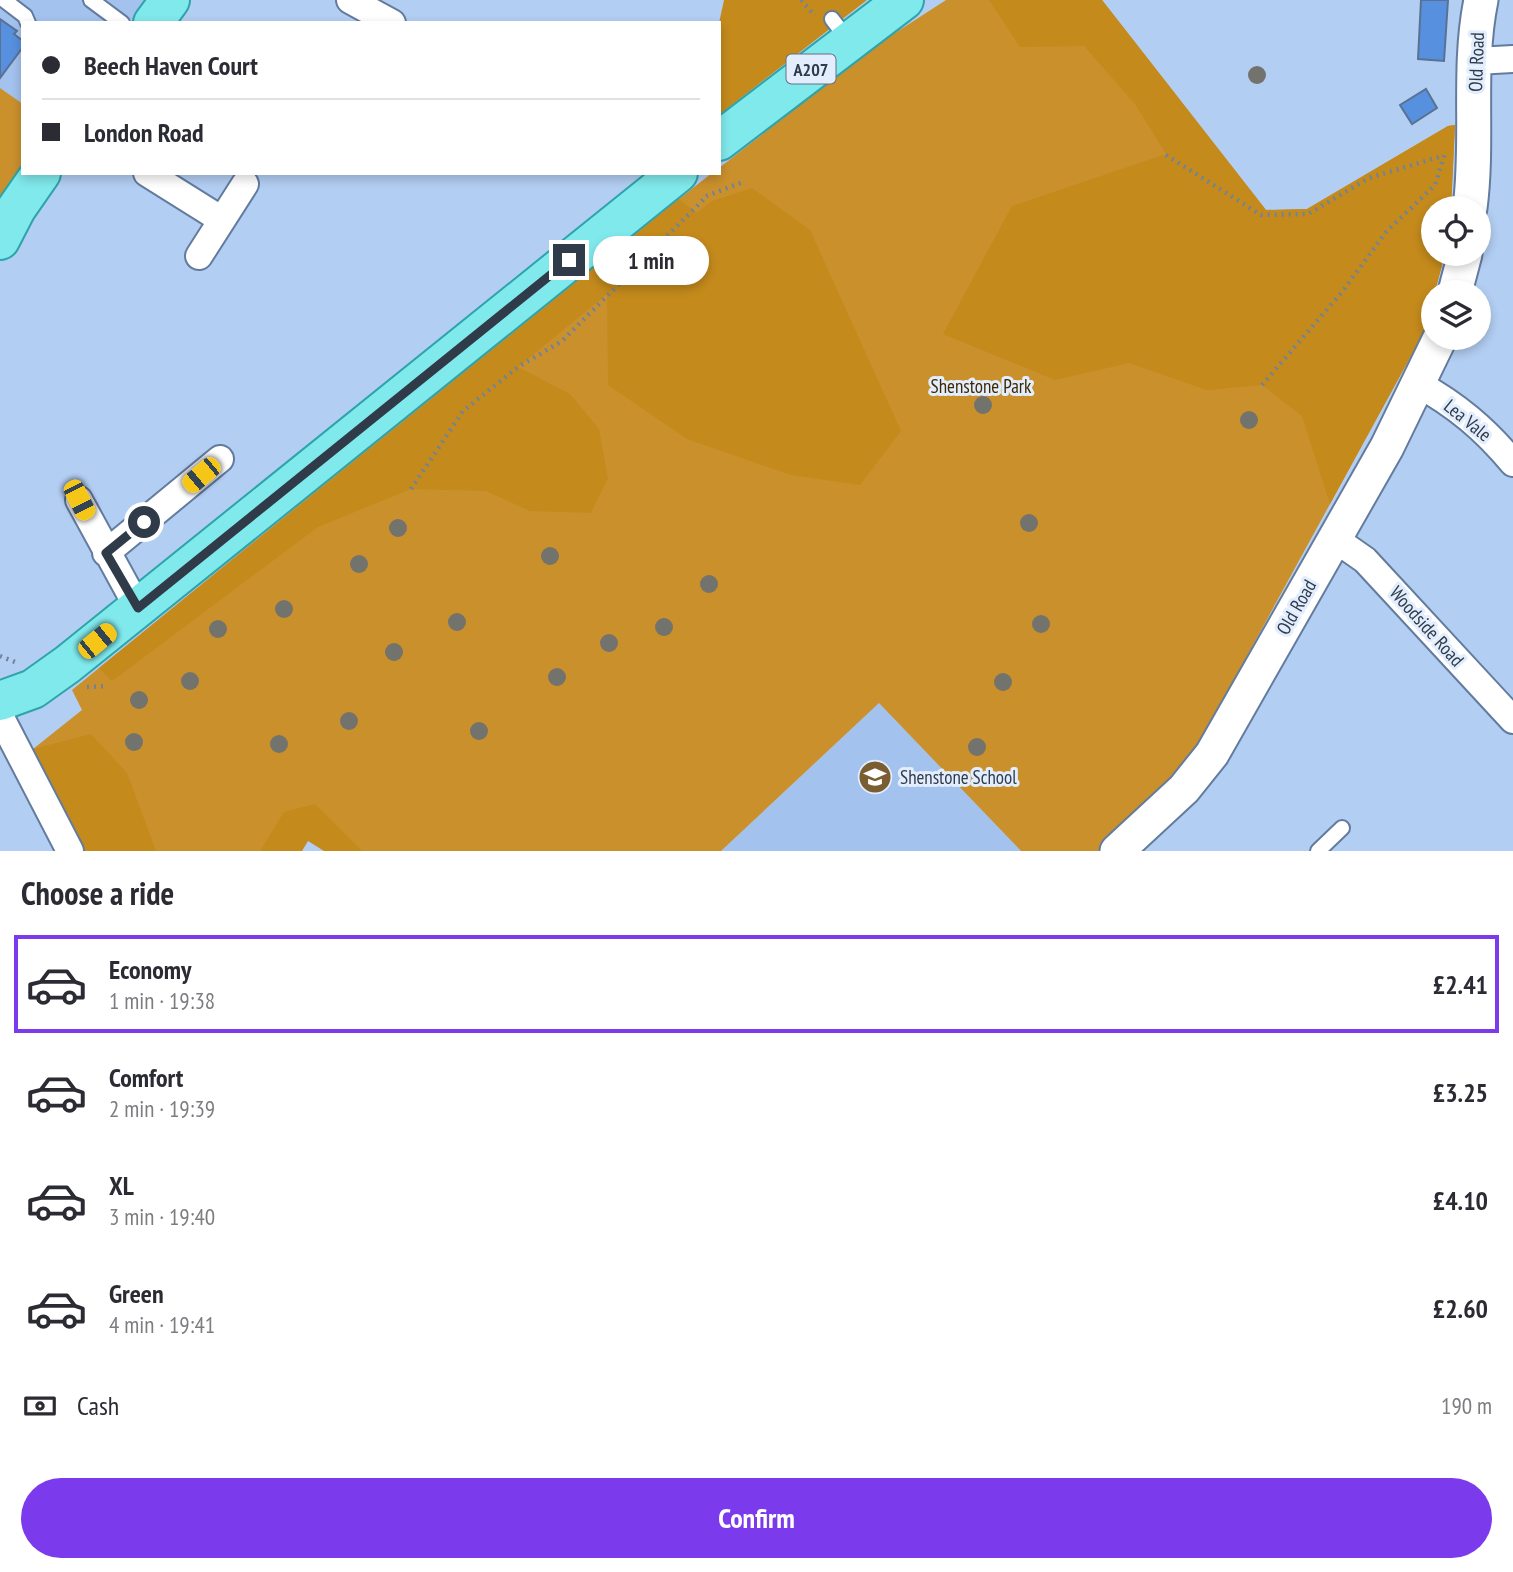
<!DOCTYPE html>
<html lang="en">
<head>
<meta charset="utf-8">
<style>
  :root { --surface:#fff; --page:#f2f2f3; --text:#2b2b33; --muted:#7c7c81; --line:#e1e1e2; --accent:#7c3aed }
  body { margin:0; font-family:"PT Sans Narrow",sans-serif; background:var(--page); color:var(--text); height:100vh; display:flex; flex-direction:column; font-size:26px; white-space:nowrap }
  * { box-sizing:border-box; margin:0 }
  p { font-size:23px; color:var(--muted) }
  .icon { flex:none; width:38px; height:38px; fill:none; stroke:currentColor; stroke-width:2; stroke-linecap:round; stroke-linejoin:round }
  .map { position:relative; height:851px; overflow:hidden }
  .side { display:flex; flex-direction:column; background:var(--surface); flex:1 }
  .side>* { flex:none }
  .guide { position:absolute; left:21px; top:21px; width:700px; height:154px; border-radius:0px; box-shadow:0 4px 10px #0003; display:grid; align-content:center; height:154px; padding:0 21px; background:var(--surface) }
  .fabs { position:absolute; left:1421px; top:196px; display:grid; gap:14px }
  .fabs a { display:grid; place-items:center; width:70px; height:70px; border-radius:50%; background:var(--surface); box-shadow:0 4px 10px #0003; font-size:35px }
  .end { position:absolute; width:32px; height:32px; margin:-16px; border:9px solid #303b4a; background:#fff; box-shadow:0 0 0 4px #fff }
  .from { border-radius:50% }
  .bubble { position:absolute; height:49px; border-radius:24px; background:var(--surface); box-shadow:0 4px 10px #0003; font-size:23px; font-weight:700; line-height:49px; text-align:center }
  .car { position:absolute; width:21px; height:42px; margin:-21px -10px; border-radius:9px; box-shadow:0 0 5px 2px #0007; background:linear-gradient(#f5c518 24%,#345 0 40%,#f5c518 0 76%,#345 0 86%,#f5c518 0) }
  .guide b { display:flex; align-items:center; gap:24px; height:66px; font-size:26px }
  .guide b+b { border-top:2px solid var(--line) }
  .guide i { width:18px; height:18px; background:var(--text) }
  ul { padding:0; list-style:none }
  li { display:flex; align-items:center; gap:21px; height:98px; margin:0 14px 10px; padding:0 7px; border:4px solid transparent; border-radius:0px }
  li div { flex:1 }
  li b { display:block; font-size:26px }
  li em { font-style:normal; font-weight:700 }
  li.active { border-color:var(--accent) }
  li>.icon { width:63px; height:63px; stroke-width:1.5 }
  h2 { padding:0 21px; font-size:32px; line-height:84px }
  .pay { display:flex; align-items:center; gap:18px; height:77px; padding:0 21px; font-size:26px }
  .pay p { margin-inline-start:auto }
  .button { display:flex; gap:14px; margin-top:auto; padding:14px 21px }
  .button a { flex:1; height:80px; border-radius:42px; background:var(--accent); color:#fff; font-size:28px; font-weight:700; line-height:80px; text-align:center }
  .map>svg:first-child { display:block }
  .built { fill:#a3c2ee }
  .green { fill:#ca902c }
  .forest { fill:#c48a1c }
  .building { fill:#5790df; stroke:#597293; stroke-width:2 }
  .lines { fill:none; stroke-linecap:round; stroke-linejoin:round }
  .service-casing { stroke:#637c9e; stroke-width:18 }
  .minor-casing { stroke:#637c9e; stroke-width:30 }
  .tertiary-casing { stroke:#637c9e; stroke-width:37 }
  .primary-casing { stroke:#2da3ab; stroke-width:42 }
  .path { stroke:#70839c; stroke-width:4.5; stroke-dasharray:2 5; stroke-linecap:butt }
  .service { stroke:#fff; stroke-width:14 }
  .minor { stroke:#fff; stroke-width:26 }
  .tertiary { stroke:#fff; stroke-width:33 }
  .primary { stroke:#80e9ec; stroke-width:38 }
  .tree { fill:#73736d }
  .route { stroke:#303b4a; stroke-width:9 }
  .labels { text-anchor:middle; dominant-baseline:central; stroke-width:6; stroke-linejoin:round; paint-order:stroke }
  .shield { fill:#e2edfd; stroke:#657080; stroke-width:2 }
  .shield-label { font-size:18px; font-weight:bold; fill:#303b4a }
  .street-label { font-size:19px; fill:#303b4a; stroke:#e2edfd }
  .park-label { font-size:19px; fill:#3f2800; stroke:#e2edfd }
  .poi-label { font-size:19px; fill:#303b4a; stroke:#e2edfd; text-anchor:start }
</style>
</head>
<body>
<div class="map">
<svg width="1513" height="851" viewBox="0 0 1513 851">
  <rect width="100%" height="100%" fill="#b3cef3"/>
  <!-- built -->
  <path class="built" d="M0,0h148l-17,23h-108v81l-23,-16z
    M879,703l142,148h-300z"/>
  <!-- green -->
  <path class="green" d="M946,0h156l164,210 41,-1 141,-83 7,-1 -4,83h-18v46h12l-21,78 -235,430 -91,89h-77l-142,-148 -158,148h-377l-25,-32 -30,32h-205l-51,-102 49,-39 -10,-20 463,-378 177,-139h7v-5l159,-124z
    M0,88l23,16v65l-23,36z"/>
  <!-- forest -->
  <path class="forest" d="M724,0h143l-148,115v-92z
    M989,0h113l164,210 41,-1 141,-83 7,-1 -4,83h-18v46h12l-21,78 -94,172 -28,-88 -40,-31 -55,5 -78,-27 -74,17 -112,-46 69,-128 154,-52 -31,-50 -51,-58 -64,1z
    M752,188l58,42 91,201 -41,54 -69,-10 -104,-36 -79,-54 -1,-91 -89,73 52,27 29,35 9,50 -17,34 -61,-2 -44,-20 -75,-2 -93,38 -206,154 -13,-13 580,-469 17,14 16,-12z
    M91,734l36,39 29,78h-72l-51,-102z
    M315,804l47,47h-38l-16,-10 -6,10h-42l24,-39z"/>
  <!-- building -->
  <path class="building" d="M1421,0h27l-4,61 -26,-2z
    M0,19l17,12 -3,3 9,7v6l-23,31z
    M1426,89l11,19 -25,16 -12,-19z"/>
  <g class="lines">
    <defs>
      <path id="service" d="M4,0l21,16 3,7
        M91,0l31,23
        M832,19l16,21
        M1318,851l24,-23"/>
      <path id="minor" d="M350,0l42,23
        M1476,61l37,-2
        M147,173l75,47
        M199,256l46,-72
        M1418,384c38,21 67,45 95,79
        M79,500l59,108
        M1335,539l30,21 148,160
        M106,553l114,-94
        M0,716l70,135"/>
      <path id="tertiary" d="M1470,208c9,-68 -3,-140 11,-208
        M1455,292l10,-38
        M1117,851l67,-62 28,-35 175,-307 53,-109"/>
      <path id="primary" d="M153,23l17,-23
        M719,141l185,-141
        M0,240l16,-31 25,-36
        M0,701l33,-12 35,-25 610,-491"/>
    </defs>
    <!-- service casing -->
    <use href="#service" class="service-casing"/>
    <!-- minor casing -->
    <use href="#minor" class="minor-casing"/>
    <!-- tertiary casing -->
    <use href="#tertiary" class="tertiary-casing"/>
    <!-- primary casing -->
    <use href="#primary" class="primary-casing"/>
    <!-- path -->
    <path class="path" d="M801,0l14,16
      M1166,155l95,60 47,-1 61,-36 73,-22
      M706,196l37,-14
      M1262,385l80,-93 44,-60 49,-47 10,-32
      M411,489l52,-78 55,-44 44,-26 145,-145
      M0,656l15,6
      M87,687l20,-1"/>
    <!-- service -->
    <use href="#service" class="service"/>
    <!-- minor -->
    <use href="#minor" class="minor"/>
    <!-- tertiary -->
    <use href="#tertiary" class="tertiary"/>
    <!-- primary -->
    <use href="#primary" class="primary"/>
  </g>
  <!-- trees -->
  <g class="tree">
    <circle cx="1257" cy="75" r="9"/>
    <circle cx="983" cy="405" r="9"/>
    <circle cx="1249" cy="420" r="9"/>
    <circle cx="1029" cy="523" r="9"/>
    <circle cx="398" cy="528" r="9"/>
    <circle cx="550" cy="556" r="9"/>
    <circle cx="359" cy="564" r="9"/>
    <circle cx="709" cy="584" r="9"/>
    <circle cx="284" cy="609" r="9"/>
    <circle cx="457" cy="622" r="9"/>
    <circle cx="1041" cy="624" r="9"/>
    <circle cx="664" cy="627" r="9"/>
    <circle cx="218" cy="629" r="9"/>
    <circle cx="609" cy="643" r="9"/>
    <circle cx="394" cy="652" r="9"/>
    <circle cx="557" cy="677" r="9"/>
    <circle cx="190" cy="681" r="9"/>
    <circle cx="1003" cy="682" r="9"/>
    <circle cx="139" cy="700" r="9"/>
    <circle cx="349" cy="721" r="9"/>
    <circle cx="479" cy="731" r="9"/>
    <circle cx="134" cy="742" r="9"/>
    <circle cx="279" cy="744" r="9"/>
    <circle cx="977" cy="747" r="9"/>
  </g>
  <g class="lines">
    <!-- route -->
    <path class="route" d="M144,522l-38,31 32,55 431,-348"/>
  </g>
  <!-- icons -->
  <defs>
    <symbol id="school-disc" viewBox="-11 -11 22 22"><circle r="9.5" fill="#7a5e31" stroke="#e2edfd"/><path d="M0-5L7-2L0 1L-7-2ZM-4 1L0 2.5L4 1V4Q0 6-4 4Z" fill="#fff"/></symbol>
  </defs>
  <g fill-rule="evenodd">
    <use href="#school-disc" x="856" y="758" width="38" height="38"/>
  </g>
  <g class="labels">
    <!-- shield labels -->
    <rect class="shield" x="786.5" y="54.5" width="49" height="29" rx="5"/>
    <g class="shield-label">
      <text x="811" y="69">A207</text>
    </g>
    <!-- street labels -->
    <g class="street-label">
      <text transform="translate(1476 62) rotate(-88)">Old Road</text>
      <text transform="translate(1468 420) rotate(39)">Lea Vale</text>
      <text transform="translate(1296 607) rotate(-60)">Old Road</text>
      <text transform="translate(1427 626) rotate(48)">Woodside Road</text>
    </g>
    <!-- park labels -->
    <g class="park-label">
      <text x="981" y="386">Shenstone Park</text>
    </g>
    <!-- poi labels -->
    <g class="poi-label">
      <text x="900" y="777">Shenstone School</text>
    </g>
  </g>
</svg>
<div class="fabs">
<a><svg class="icon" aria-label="locate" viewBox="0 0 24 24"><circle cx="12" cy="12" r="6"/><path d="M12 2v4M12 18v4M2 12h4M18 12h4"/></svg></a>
<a><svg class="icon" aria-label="layers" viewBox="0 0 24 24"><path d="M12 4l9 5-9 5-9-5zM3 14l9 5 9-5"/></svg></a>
</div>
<i class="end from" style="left:144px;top:522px"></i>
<i class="end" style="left:569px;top:260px"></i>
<div class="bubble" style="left:593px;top:236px;width:116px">1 min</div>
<i class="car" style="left:201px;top:475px;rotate:230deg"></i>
<i class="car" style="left:79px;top:500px;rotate:153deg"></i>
<i class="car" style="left:97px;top:641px;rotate:51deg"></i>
<div class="guide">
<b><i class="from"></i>Beech Haven Court</b>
<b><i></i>London Road</b>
</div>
</div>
<section class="side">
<h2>Choose a ride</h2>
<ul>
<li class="active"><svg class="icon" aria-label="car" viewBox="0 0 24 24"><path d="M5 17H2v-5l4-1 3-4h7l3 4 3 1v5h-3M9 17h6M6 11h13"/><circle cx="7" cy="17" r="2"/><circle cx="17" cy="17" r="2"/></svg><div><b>Economy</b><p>1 min · 19:38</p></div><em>£2.41</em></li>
<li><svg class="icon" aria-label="car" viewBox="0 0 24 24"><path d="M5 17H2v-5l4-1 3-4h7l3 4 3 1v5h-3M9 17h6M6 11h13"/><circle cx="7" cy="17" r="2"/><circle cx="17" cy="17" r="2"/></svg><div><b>Comfort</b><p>2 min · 19:39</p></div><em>£3.25</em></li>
<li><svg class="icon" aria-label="car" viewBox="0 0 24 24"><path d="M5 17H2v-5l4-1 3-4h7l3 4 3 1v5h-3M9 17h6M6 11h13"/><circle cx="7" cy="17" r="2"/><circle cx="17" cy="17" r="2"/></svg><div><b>XL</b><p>3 min · 19:40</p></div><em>£4.10</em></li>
<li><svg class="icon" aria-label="car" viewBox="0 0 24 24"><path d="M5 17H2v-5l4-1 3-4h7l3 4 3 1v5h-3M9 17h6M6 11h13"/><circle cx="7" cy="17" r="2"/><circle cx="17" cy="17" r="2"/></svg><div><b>Green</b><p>4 min · 19:41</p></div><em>£2.60</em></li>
</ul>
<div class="pay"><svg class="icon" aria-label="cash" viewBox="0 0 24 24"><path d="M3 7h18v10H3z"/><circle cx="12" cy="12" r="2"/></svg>Cash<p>190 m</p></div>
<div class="button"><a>Confirm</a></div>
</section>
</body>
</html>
